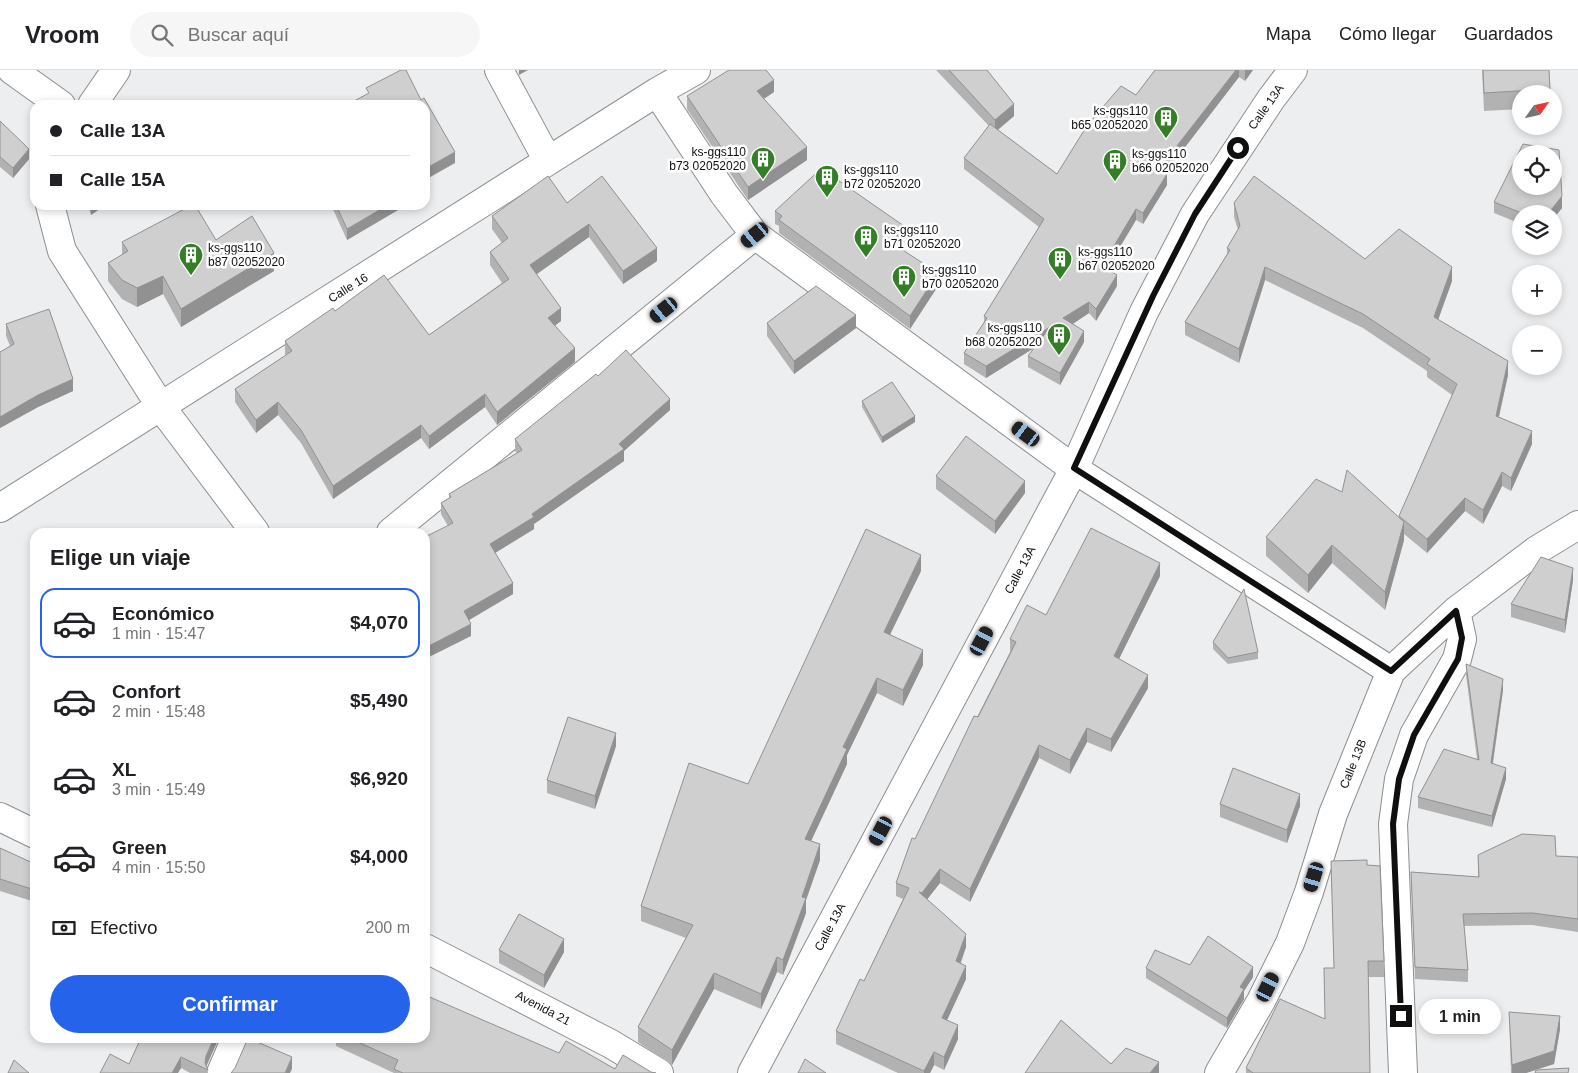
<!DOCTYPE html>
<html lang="es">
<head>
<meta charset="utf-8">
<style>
  :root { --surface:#fff; --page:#f6f6f6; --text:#202124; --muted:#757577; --line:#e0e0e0; --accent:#2563eb }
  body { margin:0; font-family:Arial,sans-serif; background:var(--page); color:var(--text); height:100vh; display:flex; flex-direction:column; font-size:19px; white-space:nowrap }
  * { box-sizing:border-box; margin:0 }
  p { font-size:16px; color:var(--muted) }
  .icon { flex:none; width:28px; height:28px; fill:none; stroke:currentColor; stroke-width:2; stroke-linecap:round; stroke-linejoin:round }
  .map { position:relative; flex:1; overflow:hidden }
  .details { position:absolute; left:30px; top:458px; width:400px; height:515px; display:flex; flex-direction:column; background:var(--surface); border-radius:15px; box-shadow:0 2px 8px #0003 }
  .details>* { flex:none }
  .hud { position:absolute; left:30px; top:30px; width:400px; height:110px; border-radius:15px; box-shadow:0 2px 8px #0003; display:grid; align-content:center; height:110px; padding:0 20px; background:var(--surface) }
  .needle { width:32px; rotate:56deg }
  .fabs { position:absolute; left:1512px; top:15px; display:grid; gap:10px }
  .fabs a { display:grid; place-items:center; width:50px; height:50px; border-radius:50%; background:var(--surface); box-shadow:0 2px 8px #0003; font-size:25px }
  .end { position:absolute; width:22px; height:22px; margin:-11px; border:6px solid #0f0f10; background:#fff; box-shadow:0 0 0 2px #fff }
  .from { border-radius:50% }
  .bubble { position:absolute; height:35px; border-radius:18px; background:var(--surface); box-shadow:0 2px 8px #0003; font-size:16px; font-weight:700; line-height:35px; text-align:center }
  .car { position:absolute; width:15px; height:30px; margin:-15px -8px; border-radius:6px; box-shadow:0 0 4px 1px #0007; background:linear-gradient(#222 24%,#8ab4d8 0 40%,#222 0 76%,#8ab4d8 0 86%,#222 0) }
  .hud b { display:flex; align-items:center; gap:18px; height:48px; font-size:19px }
  .hud b+b { border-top:1px solid var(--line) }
  .hud i { width:12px; height:12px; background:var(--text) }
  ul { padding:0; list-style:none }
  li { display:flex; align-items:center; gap:15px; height:70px; margin:0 10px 8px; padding:0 10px; border:2px solid transparent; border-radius:15px }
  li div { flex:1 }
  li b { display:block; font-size:19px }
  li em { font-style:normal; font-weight:700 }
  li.selected { border-color:var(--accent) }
  li>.icon { width:45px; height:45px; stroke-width:1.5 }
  h2 { padding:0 20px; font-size:22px; line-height:60px }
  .pay { display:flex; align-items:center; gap:12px; height:55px; padding:0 20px; font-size:19px }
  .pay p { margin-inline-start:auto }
  .primary-button { display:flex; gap:10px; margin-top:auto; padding:10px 20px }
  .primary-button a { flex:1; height:58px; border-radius:30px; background:var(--accent); color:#fff; font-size:20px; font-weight:700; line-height:58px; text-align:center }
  header { display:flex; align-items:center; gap:30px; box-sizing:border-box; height:70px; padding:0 25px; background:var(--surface); border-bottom:1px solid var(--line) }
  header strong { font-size:24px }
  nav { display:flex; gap:28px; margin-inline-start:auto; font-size:18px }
  .search { width:350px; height:45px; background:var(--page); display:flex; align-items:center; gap:12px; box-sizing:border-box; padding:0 18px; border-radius:28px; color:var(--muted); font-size:19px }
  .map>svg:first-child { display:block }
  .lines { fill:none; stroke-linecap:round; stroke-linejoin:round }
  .street-casing { stroke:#8c8e8f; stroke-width:30 }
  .street { stroke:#fff; stroke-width:28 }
  .wall { fill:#b3b2b3 }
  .shaded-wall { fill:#929192 }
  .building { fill:#d0cfd0; stroke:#929192; fill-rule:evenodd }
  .route { stroke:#0f0f10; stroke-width:6 }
  .labels { text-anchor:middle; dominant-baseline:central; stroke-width:5; stroke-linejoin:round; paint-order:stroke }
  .street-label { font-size:12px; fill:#0f0f10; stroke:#fff }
  .poi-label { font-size:12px; fill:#0f0f10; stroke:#fff; text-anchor:start }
</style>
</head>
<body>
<header>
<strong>Vroom</strong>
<div class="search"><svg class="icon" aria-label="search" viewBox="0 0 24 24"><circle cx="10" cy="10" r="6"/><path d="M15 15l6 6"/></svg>Buscar aquí</div>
<nav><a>Mapa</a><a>Cómo llegar</a><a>Guardados</a></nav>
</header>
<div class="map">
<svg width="1578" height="1003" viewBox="0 0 1578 1003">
  <rect width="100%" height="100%" fill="#eceef0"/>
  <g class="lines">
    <defs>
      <path id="street" d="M12,0l49,35
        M499,0l49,91
        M657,22l67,102 31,41 319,234 317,202
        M92,35l24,-35
        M50,135l12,46 99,156 94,125
        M0,438l657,-416 39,-22
        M391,462l364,-297
        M0,747l35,17
        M425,878l186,96 48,29
        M221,1003l15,-35
        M752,1003l322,-604 70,-157 51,-98 76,-115 22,-29
        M1219,1003l42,-72 29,-58 19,-51 24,-78 58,-143 65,-60 81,-61 41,-25
        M1403,1003l-10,-249 6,-45 15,-44 43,-76 5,-20 -6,-28"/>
    </defs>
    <!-- street casing -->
    <use href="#street" class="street-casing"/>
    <!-- street -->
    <use href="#street" class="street"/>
  </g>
  <!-- wall -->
  <path class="wall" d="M936,0h51l27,46 -16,14 59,44 79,-79 19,-25h98l-8,11 -6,-4 -74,96 2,12 -24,39 -7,-4 -29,49 10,17 -21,35 -7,-8 -16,11 11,18 -24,43 -32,-18v-11l6,-8 -48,30 -22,-14v-11l20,-29v-8l55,-89 -75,-58v-11l25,-32z
    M1482,0h67l1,24h-29v15l-37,2z
    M774,22l-10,7 43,61 -59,40 -61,-91v-13z
    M0,51l29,38 -16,19 -13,-11z
    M832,106l72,63 -6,8 40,39 -28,43 -131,-96v-7l-4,-2v-13z
    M1494,132l68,6 -8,10v-4h-33v10l-27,-11z
    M567,133l90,58 -34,23 -34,-47 -53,37 25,47 -6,4 20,37 -78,63 -12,-18 -56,42 -8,-11 -88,61 -32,-56 -23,-28 -22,18 -21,-31v-13l51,-34 -1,-1v-13l50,-30 94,24 73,-52 -12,-18v-13l12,-9 -10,-14v-13z
    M1234,133l131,56 87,22 -14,39 70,55 -9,42 33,27 -21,47 -9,-5 -19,38 -18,-13 -38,42 -23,-19v6l-19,70 -53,-47 -24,30 -42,-37v-19l76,-45 57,25 53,-122 -25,-18v-6l-64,-43 -98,-48 -26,83 -54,-28v-13l42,-68v-6l11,-18 -4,-13z
    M88,135h17l-14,10z
    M331,135h67v5l-51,30z
    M216,170l58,31 -93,56 -18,-33 -26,13 -15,-8 -14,-18v-18l14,-8v-13z
    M767,253l89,5 -62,46 -27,-38z
    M6,254l67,67 -35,16 -38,21v-76l10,-6 -4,-10z
    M598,306l72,34 -46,41v10l-90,63v5l-39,24 18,41 -44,26 2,16 -23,-110 -7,-12v-11l8,-5v-4l68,-41 -2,-2v-12z
    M862,331l53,21 -33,21 -20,-36z
    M936,406l89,17 -30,41 -59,-45z
    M921,501l-31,63 33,31 -20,41 -26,-13 -30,62v9l-36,77 9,19 -14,40v13l-23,62 -6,-3 -16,37 -47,-20 -42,76 -34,-23v-15l48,-89 -45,-17v-15l107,-122z
    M1160,506l-41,83 29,29 -37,64 -24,-10 -17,32 -31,-16 -69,144 -30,-19 -13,16 39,48 -5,16 5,16 -19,41 11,19 -14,31 -10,-5 -4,8h-32l-62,-29v-13l28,-50 39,-82 -7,-3v-13l19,-44 95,-187v-13l36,-24z
    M1573,510l-8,53 -54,-16v-13z
    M1213,572l45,10v7l-30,5 -15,-15z
    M1466,594l37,26 -10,74 13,15 -14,48 -74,-19v-11l59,-38 -11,-84z
    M616,676l-21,63 -48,-16v-13z
    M1220,734l80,2 -13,37 -67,-26z
    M0,778l35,16v38l-35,-11z
    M1478,785l78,1 22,1v75l-46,-7 -68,1 4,44v12l-53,-3 -4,-107 67,5z
    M1331,791l36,4 17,96v16h-16l2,96h-124v-5l79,-49 9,-51z
    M499,880l65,2 -20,36 -45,-25z
    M1190,895l63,12 -9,14v8l-17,29 -81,-50v-10z
    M1509,942l51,17 -6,35 -28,9h-15z
    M141,968l66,28 1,7h-18l-9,-5 -52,-4z
    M336,968h89l134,15 56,16 36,3 5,1h-262l-58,-27z"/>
  <!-- shaded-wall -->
  <path class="shaded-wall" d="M519,0h9l-9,5z
    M1236,0h3v7l-80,104v-12z
    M1245,0h8l-8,11z
    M774,10v12l-17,11v-12z
    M1014,34v12l-19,16v-12z
    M807,77v13l-59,40v-13z
    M29,79v10l-16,19v-10z
    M455,82v11l-30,17v-11z
    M1167,104v11l-24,39v-11z
    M1562,126v12l-8,10v-4h-6z
    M91,135h14l-14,10z
    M388,135h10v5l-51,30v-11z
    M1136,139v11l-34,57v-11z
    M589,154v13l-59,42v-14z
    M904,156v13l-12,16v-12z
    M657,178v13l-34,23v-13z
    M274,183v18l-93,56v-18z
    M1265,197v13l-26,83v-14z
    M1452,197v14l-18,50v-14z
    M938,203v13l-28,43v-13z
    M1117,205v11l-21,35v-12z
    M163,206v18l-26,13v-19z
    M1089,232v11l-26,17v-12z
    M561,238v13l-13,10v-13z
    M856,245v13l-62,46v-13z
    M1050,257v11l-64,40v-12z
    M1084,261v11l-24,43v-12z
    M575,278v14l-78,63v-13z
    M1508,291v14l-12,54v-13z
    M73,309v12l-35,16 -38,21v-11l38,-22z
    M485,324v13l-56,42v-13z
    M670,329v11l-46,41v10l-90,63v5l-44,27v-12l42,-30 87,-70z
    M278,332v13l-22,18v-13z
    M915,346v6l-33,21v-6z
    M421,355v13l-88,61v-13z
    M1532,361v13l-21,47v-13z
    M1502,402v14l-19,38v-14z
    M1025,411v12l-30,41v-13z
    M1465,428v13l-38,42v-14z
    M1404,452v18l-19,70v-18z
    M1332,475v18l-24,30v-18z
    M921,485v16l-37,76v-15z
    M1160,493v13l-46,93v-13z
    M1573,498v12l-8,53v-13z
    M513,513v11l-49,29v-12z
    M471,554v12l-46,23v-11z
    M923,580v15l-20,41v-16z
    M1148,605v13l-37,64v-13z
    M877,608v15l-30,62v9l-42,90v-15l38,-92z
    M1503,609v11l-12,84v-11z
    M1087,658v14l-17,32v-14z
    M616,663v13l-21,63v-13z
    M1039,675v13l-69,144v-13z
    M1506,698v11l-14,48v-11z
    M1300,724v12l-13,37v-13z
    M820,774v16l-14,40v13l-23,62v-15l19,-63z
    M940,799v14l-18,23v-13z
    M966,864v13l-10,27v-13z
    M564,869v13l-20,36v-13z
    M777,887v15l-16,37v-15z
    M966,896v13l-24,52v-13z
    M1253,897v10l-9,14v8l-17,29v-10l13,-31z
    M714,903v16l-42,76v-15z
    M1560,946v13l-6,35 -28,9h-14v-8z
    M958,955v14l-14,31v-13z
    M214,968h5l-13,29 -1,-4 1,-7z
    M934,982v13l-4,8h-6v-2z
    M181,987v11l-3,5h-6z
    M292,987v12l-2,4h-5z
    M1159,992v11h-9z"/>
  <!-- building -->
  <path class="building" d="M401,0h5l15,30 3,-2 31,54 -30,17v-64h-78l22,-12 -3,-5z
    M729,0h37l8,10 -17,11 50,56 -59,40 -61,-91z
    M949,0h38l27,34 -19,16z
    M1155,0h81l-77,99 8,5 -24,39 -7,-4 -34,57 15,9 -21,34 -7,-7 -26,16 21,13 -24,42 -32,-17 22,-29 -64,39 -22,-13 23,-35 -3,-2 60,-97 -80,-61 26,-34 67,50 31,-50 33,-38 15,9z
    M1483,0h66l1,19 -66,4z
    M0,51l29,28 -16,19 -13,-11z
    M1523,74l36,6 3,46 -14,18h-24l-30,-12zM1521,84h33v32h-33z
    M824,96l8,10 72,50 -12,17 46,30 -28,43 -131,-96 3,-4 -7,-5z
    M548,106l19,27 35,-27 55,72 -34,23 -34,-47 -59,41 31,43 -13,10 27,30 -78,64 -12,-18 -56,42 -8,-11 -88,61 -32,-56 -23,-28 -22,18 -21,-31 57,-38 -7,-10 48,-33 2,3 49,-36 45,60 80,-56 -19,-27 18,-14 -16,-22z
    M1254,106l111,83 34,-30 53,38 -18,50 74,44 -12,55 36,15 -21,47 -9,-6 -19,38 -18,-12 -38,41 -28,-23 58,-132 -30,-20 3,-5 -67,-45 -98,-47 -26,82 -54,-27 45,-72 -3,-2 13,-22 -6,-23z
    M192,135h3l21,35 36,-24 22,37 -93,56 -18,-33 -26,12 -15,-8 -14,-17 20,-12 -6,-9z
    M336,135h52l-41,24z
    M816,216l40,29 -62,46 -27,-38z
    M49,239l24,70 -35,16 -38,22v-65l14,-8 -8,-20z
    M626,280l44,49 -51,45 5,5 -92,65 2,3 -44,27 23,39 -49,28 7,13 -46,24v-111l28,-14 -12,-20 10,-6 -2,-3 73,-44 -7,-11 81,-65 2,2z
    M892,312l23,34 -33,21 -20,-36z
    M966,366l59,45 -30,40 -59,-45z
    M1347,400l57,52 -19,70 -53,-47 -24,30 -42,-38 50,-58 26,13z
    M1091,458l69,35 -46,93 34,19 -37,64 -24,-11 -17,32 -31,-15 -69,144 -30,-20 -18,24 -3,-1 47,42 -10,27 10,5 -24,52 16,7 -14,32 -10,-5 -10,19 -88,-40 24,-52 4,2 45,-93 -13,-5 16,-45 3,1 59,-123 4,1 38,-75 -6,-3 17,-34 19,10z
    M866,459l55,26 -37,77 39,18 -20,40 -26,-12 -34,69 4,2 -42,90 15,5 -18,53 4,1 -23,62 -6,-3 -16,37 -47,-21 -42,77 -34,-23 55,-102 -52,-19 48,-143 59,21z
    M1541,487l32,11 -8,52 -54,-16z
    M1244,519l14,63 -30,6 -15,-16z
    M1466,594l37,15 -12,84 15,5 -14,48 -74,-19 26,-48 35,11z
    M568,647l48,16 -21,63 -48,-16z
    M1233,698l67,26 -13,36 -67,-26z
    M1522,764l33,2 1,20 22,1v62l-46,-6 -69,1 5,56 -53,-3 -4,-95 68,5 -1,-22z
    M0,778l35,16v26l-35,-11z
    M1367,790v5l13,1 4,95h-16l2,112h-117l-7,-5 34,-69 45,20 -1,-51h10l-3,-107z
    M519,844l45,25 -20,36 -45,-25z
    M1208,866l45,31 -13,20 4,2 -17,29 -81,-50 9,-18 35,15z
    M425,925l134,58 7,-12 49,28 8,-14 28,17 5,1h-253l-9,-4 4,-9 -49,-22h76z
    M1509,942l51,4 -6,35 -42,14z
    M1061,950l50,44 15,-16 33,14 -9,11h-125z
    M141,968h73l-8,18 -1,7 3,7 -27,-13 -9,16h-72l10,-19 19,10z
    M248,968l44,19 -7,16h-54l4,-5z
    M805,989l21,14h-28z
    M14,990l15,13h-21z
    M1569,998l-1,5h-33l1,-3z"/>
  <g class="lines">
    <!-- route -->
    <path class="route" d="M1238,78l-43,66 -42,82 -79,172 317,203 65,-60 6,27 -4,21 -44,76 -15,44 -6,45 8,192"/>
  </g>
  <!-- icons -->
  <defs>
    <symbol id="building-pin" viewBox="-11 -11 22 30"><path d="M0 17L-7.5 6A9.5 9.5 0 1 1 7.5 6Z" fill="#337e26" stroke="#fff"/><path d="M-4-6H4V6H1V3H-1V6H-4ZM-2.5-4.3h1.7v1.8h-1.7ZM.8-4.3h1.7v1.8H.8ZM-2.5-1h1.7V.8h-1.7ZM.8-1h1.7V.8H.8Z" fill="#fff"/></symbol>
  </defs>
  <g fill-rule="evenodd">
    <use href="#building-pin" x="1152" y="34" width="28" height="38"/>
    <use href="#building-pin" x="749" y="75" width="28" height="38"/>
    <use href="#building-pin" x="1101" y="77" width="28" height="38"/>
    <use href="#building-pin" x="813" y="93" width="28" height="38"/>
    <use href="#building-pin" x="852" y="153" width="28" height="38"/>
    <use href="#building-pin" x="177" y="171" width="28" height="38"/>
    <use href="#building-pin" x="1046" y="175" width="28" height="38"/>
    <use href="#building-pin" x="890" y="193" width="28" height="38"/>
    <use href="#building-pin" x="1045" y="251" width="28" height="38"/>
  </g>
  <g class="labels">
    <!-- street labels -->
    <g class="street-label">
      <text transform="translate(1266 37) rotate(-55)">Calle 13A</text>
      <text transform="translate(348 218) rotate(-32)">Calle 16</text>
      <text transform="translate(1020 500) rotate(-62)">Calle 13A</text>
      <text transform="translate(1353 694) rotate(-68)">Calle 13B</text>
      <text transform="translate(830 857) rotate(-62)">Calle 13A</text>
      <text transform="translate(543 938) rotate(28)">Avenida 21</text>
    </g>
    <!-- poi labels -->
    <g class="poi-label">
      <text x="1148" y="41" text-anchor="end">ks-ggs110<tspan x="1148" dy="14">b65 02052020</tspan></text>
      <text x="746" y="82" text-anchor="end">ks-ggs110<tspan x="746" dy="14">b73 02052020</tspan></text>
      <text x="1132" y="84">ks-ggs110<tspan x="1132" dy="14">b66 02052020</tspan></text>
      <text x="844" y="100">ks-ggs110<tspan x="844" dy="14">b72 02052020</tspan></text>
      <text x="884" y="160">ks-ggs110<tspan x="884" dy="14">b71 02052020</tspan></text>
      <text x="208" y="178">ks-ggs110<tspan x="208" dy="14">b87 02052020</tspan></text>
      <text x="1078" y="182">ks-ggs110<tspan x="1078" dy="14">b67 02052020</tspan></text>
      <text x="922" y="200">ks-ggs110<tspan x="922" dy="14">b70 02052020</tspan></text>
      <text x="1042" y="258" text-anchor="end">ks-ggs110<tspan x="1042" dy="14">b68 02052020</tspan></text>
    </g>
  </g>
</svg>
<div class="fabs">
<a><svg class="needle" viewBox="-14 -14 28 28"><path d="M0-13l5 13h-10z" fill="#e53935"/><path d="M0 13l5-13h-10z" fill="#757577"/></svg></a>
<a><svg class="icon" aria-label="locate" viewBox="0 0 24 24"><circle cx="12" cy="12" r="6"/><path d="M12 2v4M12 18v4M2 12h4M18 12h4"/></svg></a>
<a><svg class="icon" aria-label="layers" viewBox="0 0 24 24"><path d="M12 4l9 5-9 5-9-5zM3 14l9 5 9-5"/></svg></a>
<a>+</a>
<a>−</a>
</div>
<i class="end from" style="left:1238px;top:78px"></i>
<i class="end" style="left:1401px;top:946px"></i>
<div class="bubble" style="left:1419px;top:929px;width:82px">1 min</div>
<i class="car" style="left:755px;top:165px;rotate:231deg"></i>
<i class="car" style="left:664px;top:240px;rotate:231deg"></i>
<i class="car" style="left:1026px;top:364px;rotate:306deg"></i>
<i class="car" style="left:982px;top:571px;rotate:28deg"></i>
<i class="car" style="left:881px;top:761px;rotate:208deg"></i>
<i class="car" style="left:1314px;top:807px;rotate:197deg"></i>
<i class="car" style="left:1268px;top:917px;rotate:26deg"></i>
<div class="hud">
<b><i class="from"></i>Calle 13A</b>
<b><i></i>Calle 15A</b>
</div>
<section class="details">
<h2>Elige un viaje</h2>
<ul>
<li class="selected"><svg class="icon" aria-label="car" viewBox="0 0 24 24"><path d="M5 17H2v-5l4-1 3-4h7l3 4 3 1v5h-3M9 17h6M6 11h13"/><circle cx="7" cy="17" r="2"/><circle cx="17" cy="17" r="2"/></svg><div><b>Económico</b><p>1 min · 15:47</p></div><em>$4,070</em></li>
<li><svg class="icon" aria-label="car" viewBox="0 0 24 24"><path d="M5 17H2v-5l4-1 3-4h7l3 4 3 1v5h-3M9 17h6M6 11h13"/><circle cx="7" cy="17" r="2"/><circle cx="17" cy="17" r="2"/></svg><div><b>Confort</b><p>2 min · 15:48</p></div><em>$5,490</em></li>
<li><svg class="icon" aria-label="car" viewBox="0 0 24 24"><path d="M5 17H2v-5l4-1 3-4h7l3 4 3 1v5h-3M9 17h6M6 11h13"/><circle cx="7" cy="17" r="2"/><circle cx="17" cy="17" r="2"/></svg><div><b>XL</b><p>3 min · 15:49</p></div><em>$6,920</em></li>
<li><svg class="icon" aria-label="car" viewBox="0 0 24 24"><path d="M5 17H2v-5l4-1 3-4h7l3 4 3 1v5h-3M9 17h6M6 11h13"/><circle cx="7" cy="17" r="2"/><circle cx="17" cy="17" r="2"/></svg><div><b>Green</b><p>4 min · 15:50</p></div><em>$4,000</em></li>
</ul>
<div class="pay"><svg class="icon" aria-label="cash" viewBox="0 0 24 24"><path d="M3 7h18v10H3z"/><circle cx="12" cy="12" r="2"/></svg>Efectivo<p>200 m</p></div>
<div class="primary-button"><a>Confirmar</a></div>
</section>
</div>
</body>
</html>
